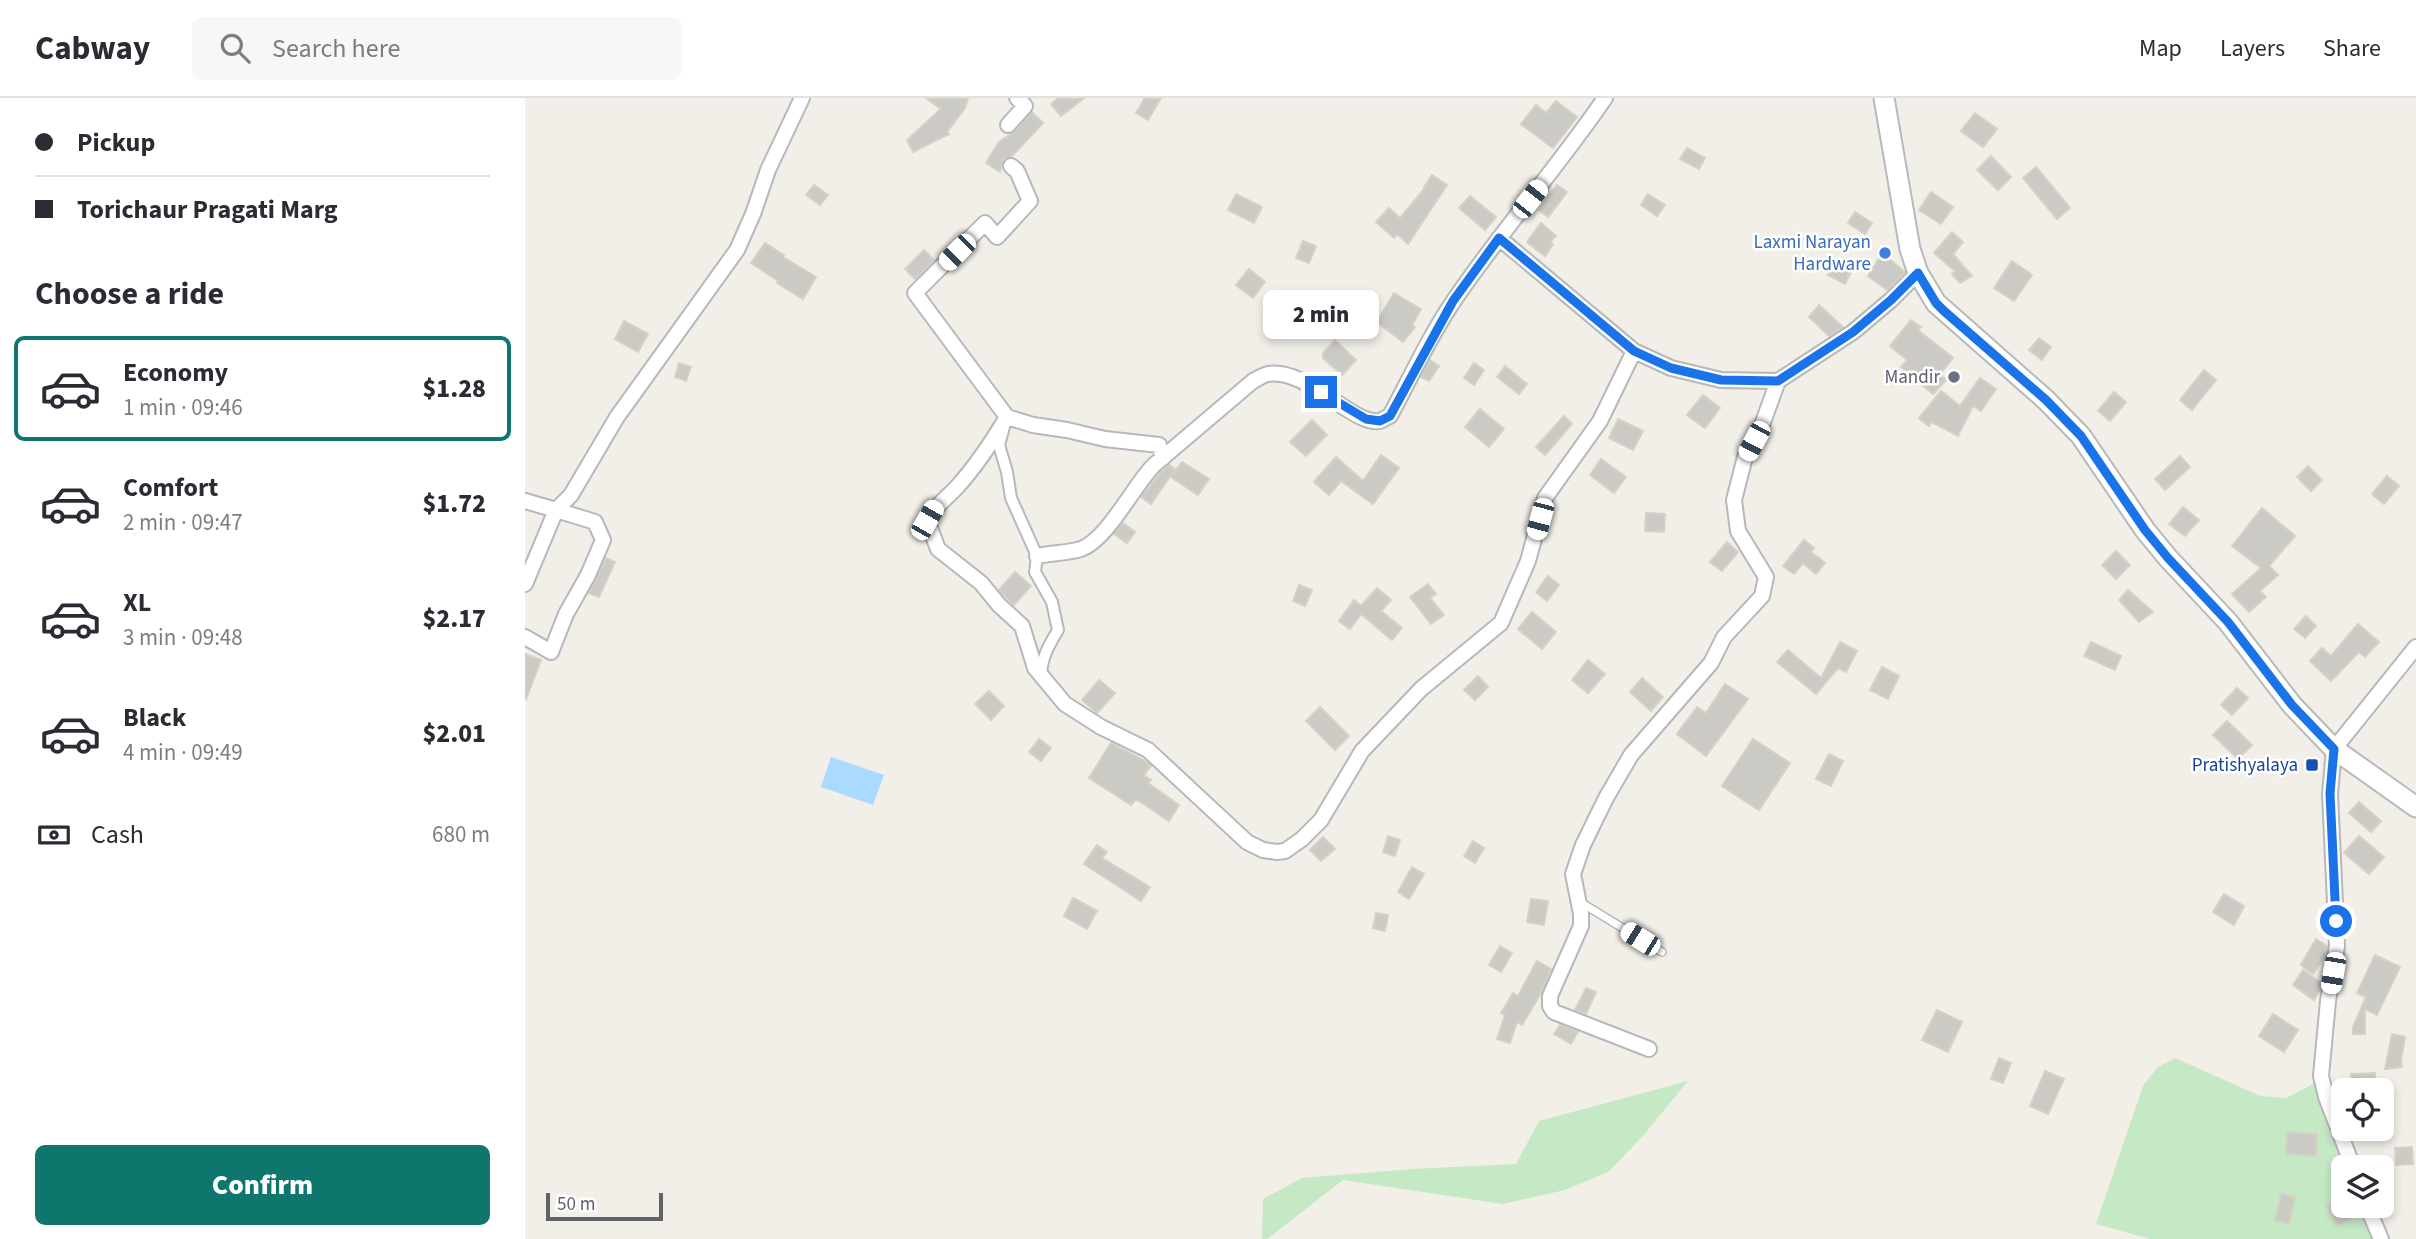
<!DOCTYPE html>
<html lang="en">
<head>
<meta charset="utf-8">
<style>
  :root { --surface:#fff; --page:#f7f7f7; --text:#2b2b33; --muted:#7c7c81; --line:#e1e1e2; --accent:#0f766e }
  body { margin:0; font-family:"Source Sans 3",sans-serif; background:var(--page); color:var(--text); height:100vh; display:flex; flex-direction:column; font-size:26px; white-space:nowrap }
  * { box-sizing:border-box; margin:0 }
  p { font-size:23px; color:var(--muted) }
  .icon { flex:none; width:38px; height:38px; fill:none; stroke:currentColor; stroke-width:2; stroke-linecap:round; stroke-linejoin:round }
  .map { position:relative; flex:1; overflow:hidden }
  .sheet { display:flex; flex-direction:column; background:var(--surface); width:525px }
  .sheet>* { flex:none }
  .banner { display:grid; align-content:center; height:154px; padding:0 35px; background:var(--surface) }
  .tools { position:absolute; left:1806px; top:980px; display:grid; gap:14px }
  .tools a { display:grid; place-items:center; width:63px; height:63px; border-radius:10px; background:var(--surface); box-shadow:0 4px 10px #0003; font-size:35px }
  .scale { position:absolute; left:21px; bottom:18px; width:117px; box-sizing:border-box; padding-left:7px; border:4px solid #5f6368; border-top:0; font-size:19px; line-height:24px; white-space:nowrap; color:#5f6368; -webkit-text-stroke:5px #fff; paint-order:stroke }
  .end { position:absolute; width:32px; height:32px; margin:-16px; border:9px solid #1a73e8; background:#fff; box-shadow:0 0 0 4px #fff }
  .from { border-radius:50% }
  .bubble { position:absolute; height:49px; border-radius:10px; background:var(--surface); box-shadow:0 4px 10px #0003; font-size:23px; font-weight:800; line-height:49px; text-align:center }
  .car { position:absolute; width:21px; height:42px; margin:-21px -10px; border-radius:9px; box-shadow:0 0 5px 2px #0007; background:linear-gradient(#fff 24%,#345 0 40%,#fff 0 76%,#345 0 86%,#fff 0) }
  .banner b { display:flex; align-items:center; gap:24px; height:66px; font-size:26px }
  .banner b+b { border-top:2px solid var(--line) }
  .banner i { width:18px; height:18px; background:var(--text) }
  ul { padding:0; list-style:none }
  li { display:flex; align-items:center; gap:21px; height:105px; margin:0 14px 10px; padding:0 21px; border:4px solid transparent; border-radius:10px }
  li div { flex:1 }
  li b { display:block; font-size:26px }
  li em { font-style:normal; font-weight:800 }
  li.on { border-color:var(--accent) }
  li>.icon { width:63px; height:63px; stroke-width:1.5 }
  h2 { padding:0 35px; font-size:32px; line-height:84px }
  .pay { display:flex; align-items:center; gap:18px; height:77px; padding:0 35px; font-size:26px }
  .pay p { margin-inline-start:auto }
  .button { display:flex; gap:14px; margin-top:auto; padding:14px 35px }
  .button a { flex:1; height:80px; border-radius:10px; background:var(--accent); color:#fff; font-size:28px; font-weight:800; line-height:80px; text-align:center }
  header { display:flex; align-items:center; gap:42px; box-sizing:border-box; height:98px; padding:0 35px; background:var(--surface); border-bottom:2px solid var(--line) }
  header strong { font-size:33px }
  nav { display:flex; gap:38px; margin-inline-start:auto; font-size:24px }
  .search { width:490px; height:63px; background:var(--page); display:flex; align-items:center; gap:18px; box-sizing:border-box; padding:0 24px; border-radius:10px; color:var(--muted); font-size:26px }
  main { display:flex; flex:1; min-height:0 }
  .map>svg:first-child { display:block }
  .green { fill:#c5e8c5 }
  .water { fill:#aadaff }
  .building { fill:#cccac5; stroke:#d6d1c6; stroke-width:2 }
  .lines { fill:none; stroke-linecap:round; stroke-linejoin:round }
  .service-casing { stroke:#b5b8bc; stroke-width:10 }
  .pedestrian-casing { stroke:#b5b8bc; stroke-width:14 }
  .minor-casing { stroke:#b5b8bc; stroke-width:18 }
  .secondary-casing { stroke:#b6babf; stroke-width:23 }
  .service { stroke:#fff; stroke-width:7 }
  .pedestrian { stroke:#fff; stroke-width:10 }
  .minor { stroke:#fff; stroke-width:14 }
  .secondary { stroke:#fff; stroke-width:19 }
  .route { stroke:#1a73e8; stroke-width:9 }
  .shop-dot { fill:#3f7fe0; stroke:#fff; stroke-width:2.5 }
  .worship-dot { fill:#6b7280; stroke:#fff; stroke-width:2.5 }
  .transit-dot { fill:#1a4fb4; stroke:#fff; stroke-width:2.5 }
  .labels { text-anchor:middle; dominant-baseline:central; stroke-width:5; stroke-linejoin:round; paint-order:stroke }
  .shop-label { font-size:19px; fill:#366cbe; stroke:#fff; text-anchor:end }
  .worship-label { font-size:19px; fill:#5b616d; stroke:#fff; text-anchor:end }
  .transit-label { font-size:19px; fill:#164399; stroke:#fff; text-anchor:end }
</style>
</head>
<body>
<header>
<strong>Cabway</strong>
<div class="search"><svg class="icon" aria-label="search" viewBox="0 0 24 24"><circle cx="10" cy="10" r="6"/><path d="M15 15l6 6"/></svg>Search here</div>
<nav><a>Map</a><a>Layers</a><a>Share</a></nav>
</header>
<main>
<section class="sheet">
<div class="banner">
<b><i class="from"></i>Pickup</b>
<b><i></i>Torichaur Pragati Marg</b>
</div>
<h2>Choose a ride</h2>
<ul>
<li class="on"><svg class="icon" aria-label="car" viewBox="0 0 24 24"><path d="M5 17H2v-5l4-1 3-4h7l3 4 3 1v5h-3M9 17h6M6 11h13"/><circle cx="7" cy="17" r="2"/><circle cx="17" cy="17" r="2"/></svg><div><b>Economy</b><p>1 min · 09:46</p></div><em>$1.28</em></li>
<li><svg class="icon" aria-label="car" viewBox="0 0 24 24"><path d="M5 17H2v-5l4-1 3-4h7l3 4 3 1v5h-3M9 17h6M6 11h13"/><circle cx="7" cy="17" r="2"/><circle cx="17" cy="17" r="2"/></svg><div><b>Comfort</b><p>2 min · 09:47</p></div><em>$1.72</em></li>
<li><svg class="icon" aria-label="car" viewBox="0 0 24 24"><path d="M5 17H2v-5l4-1 3-4h7l3 4 3 1v5h-3M9 17h6M6 11h13"/><circle cx="7" cy="17" r="2"/><circle cx="17" cy="17" r="2"/></svg><div><b>XL</b><p>3 min · 09:48</p></div><em>$2.17</em></li>
<li><svg class="icon" aria-label="car" viewBox="0 0 24 24"><path d="M5 17H2v-5l4-1 3-4h7l3 4 3 1v5h-3M9 17h6M6 11h13"/><circle cx="7" cy="17" r="2"/><circle cx="17" cy="17" r="2"/></svg><div><b>Black</b><p>4 min · 09:49</p></div><em>$2.01</em></li>
</ul>
<div class="pay"><svg class="icon" aria-label="cash" viewBox="0 0 24 24"><path d="M3 7h18v10H3z"/><circle cx="12" cy="12" r="2"/></svg>Cash<p>680 m</p></div>
<div class="button"><a>Confirm</a></div>
</section>
<div class="map">
<svg width="1891" height="1141" viewBox="0 0 1891 1141">
  <rect width="100%" height="100%" fill="#f1efe8"/>
  <!-- green -->
  <path class="green" d="M1650,960l85,38 26,2 25,-13 10,-9 32,91h-10v39h24l14,33h-231l-54,-15 47,-138 15,-19z
    M1163,983l-46,56 -34,35 -43,18 -62,14 -160,-24 -76,59h-5l1,-40 39,-21 111,-9 103,-5 23,-43z"/>
  <!-- water -->
  <path class="water" d="M306,659l53,18 -11,30 -52,-18z"/>
  <!-- building -->
  <path class="building" d="M401,0h42l-3,10 -18,24 2,2 -36,18 -6,-12 34,-31z
    M533,0h26l-23,18 -10,-12z
    M620,0h16l-13,22 -12,-7z
    M1031,3l21,16 -24,31 -32,-24 15,-19 10,8z
    M507,14l11,11 -32,34 -7,2 -4,13 -14,-9 13,-21 16,-11z
    M1450,15l22,16 -14,18 -22,-16z
    M1162,50l18,10 -6,11 -19,-10z
    M1466,58l20,21 -13,13 -21,-20z
    M1511,69l34,41 -13,11 -34,-41z
    M907,77l15,10 -39,59 -11,-10 -3,4 -18,-16 13,-14 11,10 25,-30 -1,-1z
    M289,87l14,10 -8,10 -14,-10z
    M1032,87l10,7 -19,25 -9,-7z
    M1406,94l22,15 -12,17 -22,-14z
    M711,96l26,13 -8,16 -26,-13z
    M1123,96l17,11 -8,11 -16,-11z
    M945,98l26,21 -11,13 -26,-22z
    M1330,114l17,11 -7,11 -17,-11z
    M1016,125l15,13 -6,6 3,2 -8,12 -18,-14z
    M1427,134l11,10 -10,12 19,22 -12,7 -8,-9 3,-3 -21,-18z
    M778,143l13,5 -7,17 -13,-5z
    M240,145l19,12 -1,2 33,20 -13,22 -26,-16 1,-2 -27,-18z
    M399,152l10,10 -19,19 -10,-10z
    M1357,155l23,19 -18,18 -19,-14z
    M1487,163l20,14 -18,26 -20,-13z
    M1309,166l17,8 -6,12 -17,-9z
    M724,171l16,13 -12,16 -17,-13z
    M869,195l27,16 -9,16 3,2 -12,15 -26,-20z
    M1294,207l24,22 -14,9 -20,-19z
    M1386,222l10,7 -3,3 35,28 -13,16 6,6 -13,14 -32,-27 6,-7 -17,-14z
    M99,223l24,13 -10,18 -23,-13z
    M1514,240l12,9 -9,13 -13,-10z
    M810,242l21,20 -14,15 -19,-17v-5z
    M905,262l9,6 -10,15 -8,-4z
    M154,265l12,4 -5,14 -11,-4z
    M949,265l10,7 -10,15 -10,-7z
    M980,268l22,18 -8,10 -22,-17z
    M1679,272l12,10 -24,30 -12,-10z
    M1455,280l16,11 -15,22 -8,-5 -15,30 -26,-14 -3,4 -10,-8 22,-27 19,15z
    M1589,294l12,10 -16,19 -12,-10z
    M1178,297l17,13 -15,20 -18,-13z
    M955,311l24,20 -15,18 -24,-20z
    M1039,318l8,8 -27,31 -9,-8z
    M1093,321l25,12 -10,19 -24,-12z
    M787,322l15,15 -21,21 -16,-14z
    M856,357l18,13 -26,36 -32,-23 -12,14 -15,-13 22,-25 27,24z
    M1655,358l10,11 -25,23 -10,-11z
    M1076,361l25,18 -12,16 -24,-18z
    M657,364l27,17 -11,16 -27,-18z
    M644,367l6,4 -24,35 -10,-7 20,-25z
    M1783,368l14,14 -11,11 -14,-14z
    M1862,378l12,10 -15,18 -12,-10z
    M1658,409l16,13 -14,16 -16,-12z
    M1737,410l33,28 -26,30 9,9 -18,16 6,6 -17,15 -17,-18 29,-26 -29,-22z
    M1121,415l19,1 -1,18 -19,-1z
    M598,425l12,9 -8,11 -13,-9z
    M1279,442l10,8 -3,4 14,11 -9,11 -13,-11 -9,11 -11,-8z
    M1202,444l11,10 -16,19 -12,-9z
    M1591,453l14,14 -14,14 -14,-14z
    M81,460l9,4 -16,35 -10,-4z
    M490,474l16,14 -17,19 -15,-15z
    M1023,478l11,9 -12,16 -11,-9z
    M903,486l8,10 -6,4 14,17 -13,9 -21,-27z
    M774,487l13,5 -7,16 -12,-5z
    M852,490l14,12 -10,11 21,17 -10,12 -31,-26 -11,15 -11,-8 15,-21 7,6z
    M1603,492l25,22 -14,10 -20,-22z
    M1007,514l24,20 -14,17 -24,-20z
    M1781,518l10,10 -11,12 -11,-9z
    M1833,526l21,18 -14,15 -6,-5 -28,29 -21,-20 12,-13 9,8z
    M1315,544l17,9 -11,21 -8,-4 -22,26 -39,-32 11,-12 33,28z
    M1566,544l30,14 -6,14 -31,-14z
    M0,556l16,6 -15,39 -1,-1z
    M1063,562l17,14 -17,19 -16,-13z
    M1357,569l17,9 -11,23 -18,-9z
    M953,578l10,11 -13,13 -11,-10z
    M1117,580l21,19 -12,14 -21,-19z
    M574,582l16,13 -18,20 -15,-13z
    M1200,586l23,15 -42,57 -29,-22 20,-27 9,6z
    M1712,590l11,10 -16,17 -11,-10z
    M464,593l15,15 -13,14 -16,-16z
    M795,609l29,29 -14,14 -29,-29z
    M1702,623l25,24 -14,14 -25,-24z
    M514,641l12,9 -10,13 -12,-9z
    M1228,641l37,24 -31,47 -37,-24z
    M586,645l36,19 4,4 -7,9 7,5 -3,3 31,22 -10,16 -33,-22 -5,6 -42,-27z
    M1304,656l14,7 -12,25 -15,-7z
    M1834,704l22,19 -10,11 -22,-19z
    M863,738l12,4 -5,16 -12,-4z
    M1834,738l25,21 -15,17 -25,-21z
    M798,739l12,12 -14,12 -11,-11z
    M948,743l11,7 -9,15 -11,-7z
    M572,747l10,7 -5,6 48,29 -9,14 -57,-37z
    M887,769l12,7 -15,25 -11,-7z
    M1699,796l20,12 -10,19 -21,-13z
    M548,800l24,13 -10,18 -23,-13z
    M1006,801l17,2 -4,24 -17,-3z
    M851,815l12,2 -3,16 -12,-3z
    M1791,841l11,7 -1,9 -13,19 -12,-9z
    M975,848l12,7 -11,19 -12,-7z
    M1850,857l25,12 -23,48 -12,-6v25h-12v-7l13,-30 -9,-4z
    M1012,863l14,8 -10,24 -19,32 -5,-3 -7,21 -13,-4 8,-24 -4,-2 12,-20 5,3z
    M1778,872l18,13 -1,8 -6,9 -21,-15z
    M1061,890l10,4 -10,22 -11,-4z
    M1412,912l25,12 -14,30 -26,-12z
    M1748,916l25,16 -14,22 -25,-16z
    M1035,927l18,7 -7,12 -17,-10z
    M1867,936l13,3 -4,22 1,8 -17,2z
    M1474,960l12,5 -8,20 -12,-4z
    M1520,973l19,8 -16,35 -18,-8z
    M1850,975l1,12 -25,1v-12z
    M1762,1034l30,2 -1,22 -30,-2z
    M1887,1049l1,17 -17,1 -1,-17z
    M1756,1096l14,3 -6,27 -14,-3z
    M1818,1100v8h9l5,10 -20,10 -10,-20z"/>
  <g class="lines">
    <defs>
      <path id="service" d="M1055,804l82,50"/>
      <path id="pedestrian" d="M479,329l-5,18 8,27 4,26 26,58 -2,16 17,30 6,28c-9,15 -16,27 -17,44"/>
      <path id="minor" d="M483,27l17,-19 -8,-8
        M974,140l135,113
        M482,319l-92,-124 70,-70 12,14 33,-36 -13,-30 -6,-5
        M638,360l-4,-13 -54,-6 -38,-9 -34,-5 -26,-8c-15,25 -31,49 -50,70 -11,12 -22,19 -30,33l11,29 43,34 18,22 23,21 13,42 30,36 36,23 47,23 99,92 16,8 14,2 8,-1 17,-12 19,-19 41,-69 59,-62 80,-66 27,-62 17,-63 55,-77 34,-70 37,17 50,12 57,1 75,-49 38,-32 27,-27
        M0,403l31,9 15,-15 46,-78 120,-167 16,-36 15,-44 34,-72
        M512,458c14,-3 31,-3 44,-7 26,-9 53,-64 73,-84l99,-84c4,-2 10,-6 15,-7 38,-7 85,52 112,47 3,-1 6,-4 10,-5 21,-39 40,-81 65,-117 47,-69 103,-132 150,-201
        M0,539l26,15 15,-38 22,-39 15,-35 -8,-18 -39,-12 -31,74
        M1124,951l-95,-37 -4,-6v-10l31,-70v-12l-8,-40 10,-29 23,-47 25,-43 80,-92 13,-26 38,-41 4,-19 -28,-46 -4,-31 11,-43 17,-32 16,-44
        M1828,1069l-27,-70 -5,-21 7,-75 9,-55 -7,-152 4,-45 82,-102
        M1842,1108l14,33"/>
      <path id="secondary" d="M1359,0l26,151 8,24 18,30 110,97 35,36 64,94 23,28 60,64 64,83 42,44 82,58"/>
    </defs>
    <!-- service casing -->
    <use href="#service" class="service-casing"/>
    <!-- pedestrian casing -->
    <use href="#pedestrian" class="pedestrian-casing"/>
    <!-- minor casing -->
    <use href="#minor" class="minor-casing"/>
    <!-- secondary casing -->
    <use href="#secondary" class="secondary-casing"/>
    <!-- service -->
    <use href="#service" class="service"/>
    <!-- pedestrian -->
    <use href="#pedestrian" class="pedestrian"/>
    <!-- minor -->
    <use href="#minor" class="minor"/>
    <!-- secondary -->
    <use href="#secondary" class="secondary"/>
  </g>
  <g class="lines">
    <!-- route -->
    <path class="route" d="M796,294l45,27 14,2 10,-5 63,-115 46,-63 135,113 37,17 50,12 57,1 75,-49 38,-32 27,-27 18,30 8,8 102,89 35,36 64,94 23,28 60,64 64,83 42,44 -4,44 6,128"/>
  </g>
  <!-- markers -->
  <circle class="shop-dot" cx="1360" cy="155" r="7"/>
  <circle class="worship-dot" cx="1429" cy="279" r="7"/>
  <rect class="transit-dot" x="1780" y="660" width="14" height="14" rx="3.5"/>
  <g class="labels">
    <!-- shop labels -->
    <g class="shop-label">
      <text x="1346" y="144">Laxmi Narayan<tspan x="1346" dy="22">Hardware</tspan></text>
    </g>
    <!-- worship labels -->
    <g class="worship-label">
      <text x="1415" y="279">Mandir</text>
    </g>
    <!-- transit labels -->
    <g class="transit-label">
      <text x="1773" y="667">Pratishyalaya</text>
    </g>
  </g>
</svg>
<div class="tools">
<a><svg class="icon" aria-label="locate" viewBox="0 0 24 24"><circle cx="12" cy="12" r="6"/><path d="M12 2v4M12 18v4M2 12h4M18 12h4"/></svg></a>
<a><svg class="icon" aria-label="layers" viewBox="0 0 24 24"><path d="M12 4l9 5-9 5-9-5zM3 14l9 5 9-5"/></svg></a>
</div>
<div class="scale">50 m</div>
<i class="end from" style="left:1811px;top:823px"></i>
<i class="end" style="left:796px;top:294px"></i>
<div class="bubble" style="left:738px;top:192px;width:116px">2 min</div>
<i class="car" style="left:1005px;top:101px;rotate:38deg"></i>
<i class="car" style="left:432px;top:154px;rotate:225deg"></i>
<i class="car" style="left:1229px;top:343px;rotate:208deg"></i>
<i class="car" style="left:1015px;top:421px;rotate:195deg"></i>
<i class="car" style="left:402px;top:422px;rotate:30deg"></i>
<i class="car" style="left:1115px;top:841px;rotate:302deg"></i>
<i class="car" style="left:1808px;top:875px;rotate:190deg"></i>
</div>
</main>
</body>
</html>
